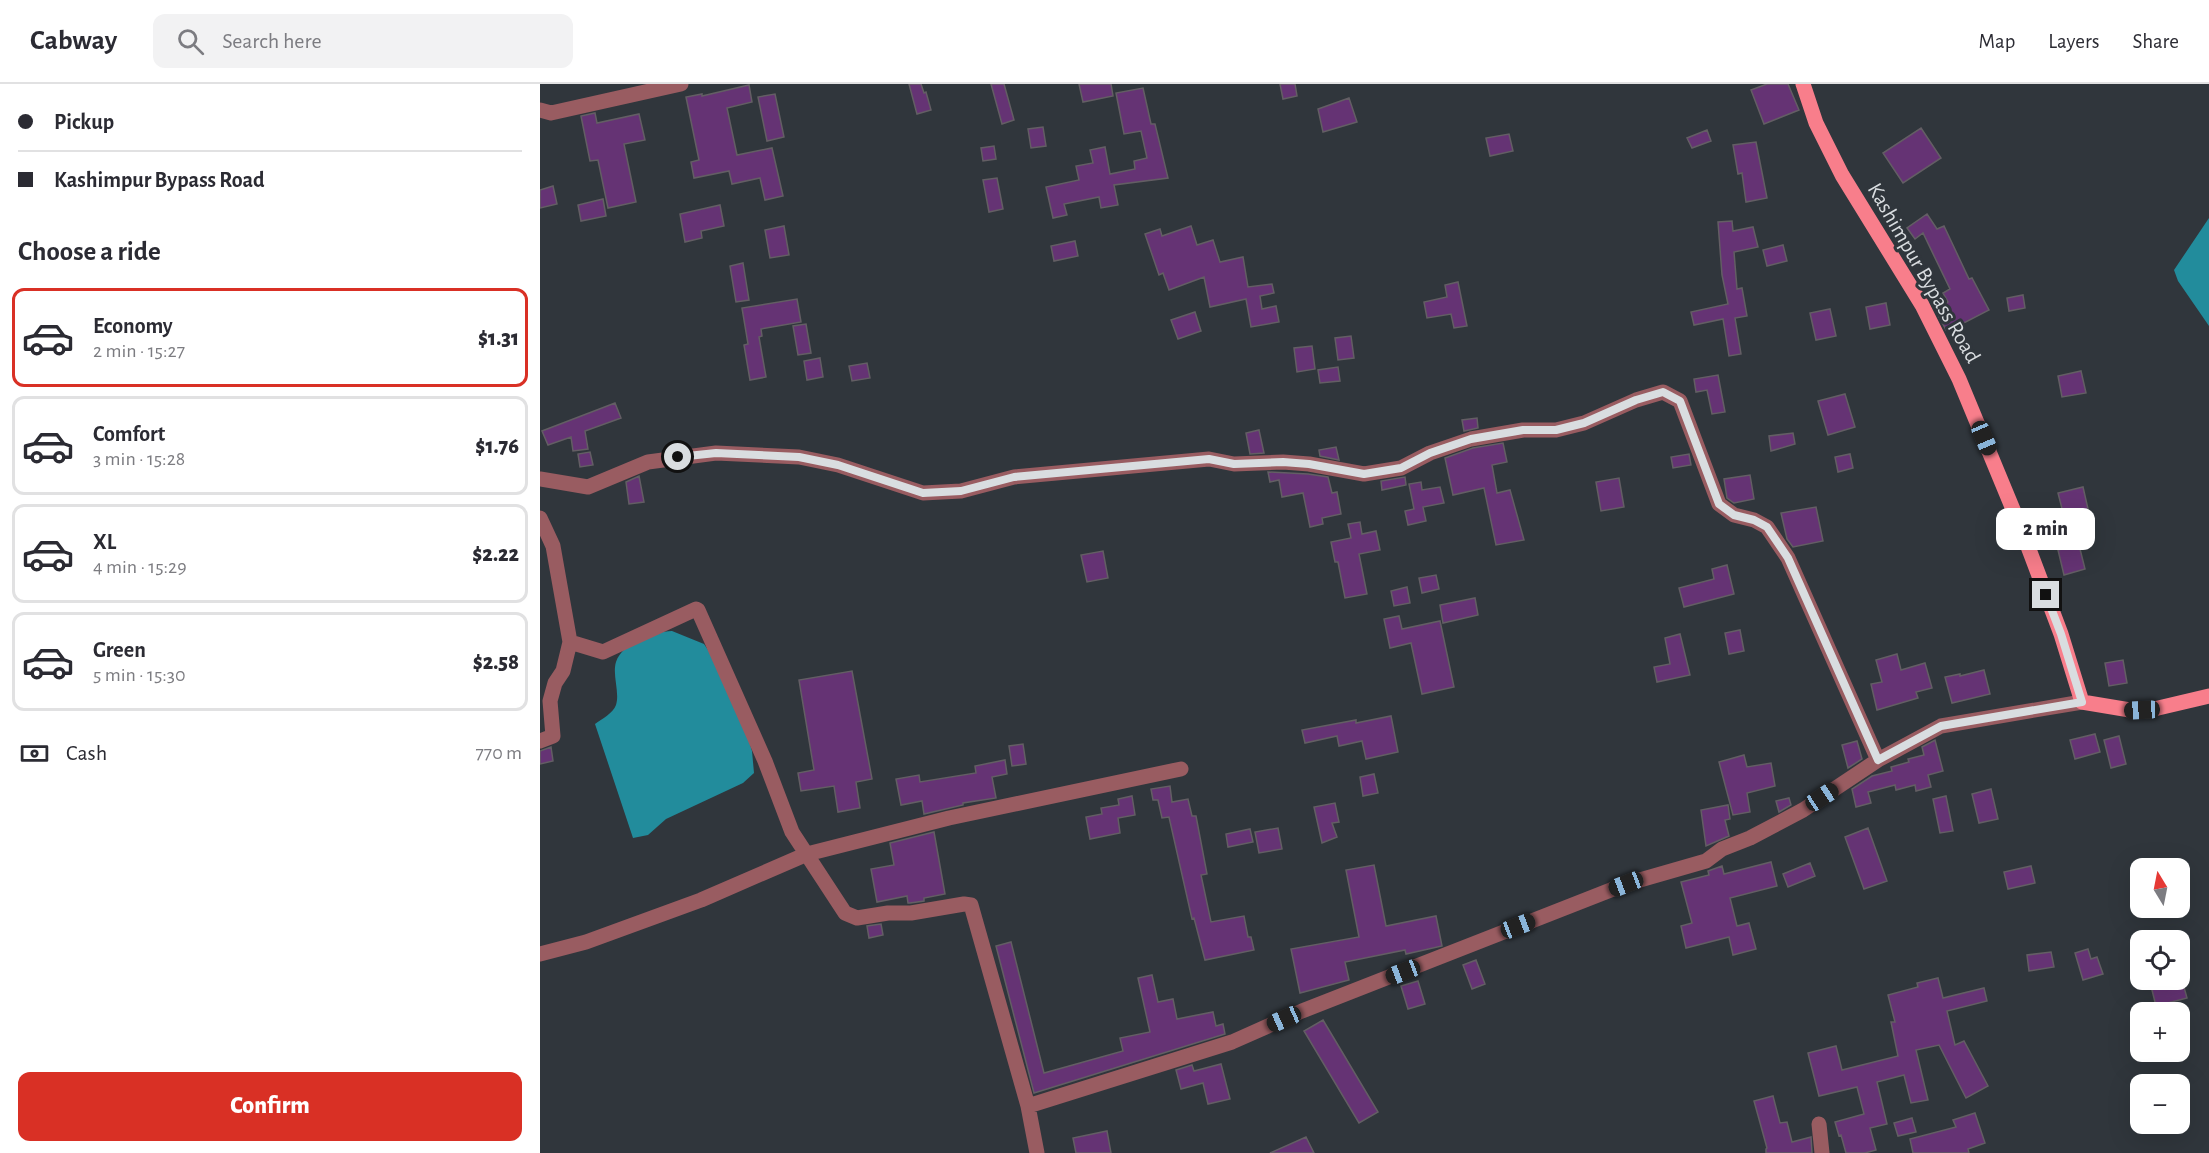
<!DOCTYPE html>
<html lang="en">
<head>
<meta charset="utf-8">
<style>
  :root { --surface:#fff; --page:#f2f2f3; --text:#2b2b33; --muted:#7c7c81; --line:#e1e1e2; --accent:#d93025 }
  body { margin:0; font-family:"Alegreya Sans",sans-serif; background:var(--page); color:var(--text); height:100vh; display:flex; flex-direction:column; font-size:22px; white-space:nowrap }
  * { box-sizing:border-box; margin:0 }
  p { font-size:20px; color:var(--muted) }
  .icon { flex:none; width:33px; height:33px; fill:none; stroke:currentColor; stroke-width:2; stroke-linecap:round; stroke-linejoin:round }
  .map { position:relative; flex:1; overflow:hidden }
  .side { display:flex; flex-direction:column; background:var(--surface); width:540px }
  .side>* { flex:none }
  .banner { display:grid; align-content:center; height:132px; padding:0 18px; background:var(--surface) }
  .needle { width:39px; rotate:350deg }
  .buttons { position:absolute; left:1590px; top:774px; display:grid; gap:12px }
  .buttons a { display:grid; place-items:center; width:60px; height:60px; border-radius:12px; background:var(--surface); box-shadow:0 6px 24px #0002; font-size:30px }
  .end { position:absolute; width:27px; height:27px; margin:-14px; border:8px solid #d9dde0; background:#111; box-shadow:0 0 0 3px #111 }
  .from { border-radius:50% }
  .bubble { position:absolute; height:42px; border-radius:12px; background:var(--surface); box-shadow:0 6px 24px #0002; font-size:20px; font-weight:800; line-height:42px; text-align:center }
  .car { position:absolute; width:18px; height:36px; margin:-18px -9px; border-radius:8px; box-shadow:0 0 4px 2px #0007; background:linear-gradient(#222 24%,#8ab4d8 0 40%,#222 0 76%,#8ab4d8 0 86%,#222 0) }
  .banner b { display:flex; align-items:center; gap:21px; height:57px; font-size:22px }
  .banner b+b { border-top:2px solid var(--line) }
  .banner i { width:15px; height:15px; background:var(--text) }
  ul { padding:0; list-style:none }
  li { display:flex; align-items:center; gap:18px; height:99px; margin:0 12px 9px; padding:0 6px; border:3px solid var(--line); border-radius:12px }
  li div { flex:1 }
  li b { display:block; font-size:22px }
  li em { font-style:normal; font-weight:800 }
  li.current { border-color:var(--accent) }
  li>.icon { width:54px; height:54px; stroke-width:1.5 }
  h2 { padding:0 18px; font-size:27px; line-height:72px }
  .pay { display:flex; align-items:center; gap:15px; height:66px; padding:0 18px; font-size:22px }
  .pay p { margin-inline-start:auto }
  .button { display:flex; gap:12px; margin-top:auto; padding:12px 18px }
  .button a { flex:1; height:69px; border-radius:12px; background:var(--accent); color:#fff; font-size:24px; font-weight:800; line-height:69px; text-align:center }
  header { display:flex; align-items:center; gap:36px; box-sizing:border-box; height:84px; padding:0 30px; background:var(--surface); border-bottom:2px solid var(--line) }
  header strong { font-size:28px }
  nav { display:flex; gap:33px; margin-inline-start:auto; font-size:21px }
  .search { width:420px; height:54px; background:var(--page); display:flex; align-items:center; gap:15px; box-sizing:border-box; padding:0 21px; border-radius:12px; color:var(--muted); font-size:22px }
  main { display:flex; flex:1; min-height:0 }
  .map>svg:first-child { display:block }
  .water { fill:#228c9c }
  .building { fill:#653374; stroke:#635e64; stroke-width:1.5 }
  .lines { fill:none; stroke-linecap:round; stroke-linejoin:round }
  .minor { stroke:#995c61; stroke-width:15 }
  .major { stroke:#f87e8b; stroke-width:15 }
  .route { stroke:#d9dde0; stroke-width:8 }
  .labels { text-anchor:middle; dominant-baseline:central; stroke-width:6; stroke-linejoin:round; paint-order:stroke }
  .street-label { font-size:22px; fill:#d9dde0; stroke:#30363c }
</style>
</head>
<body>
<header>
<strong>Cabway</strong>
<div class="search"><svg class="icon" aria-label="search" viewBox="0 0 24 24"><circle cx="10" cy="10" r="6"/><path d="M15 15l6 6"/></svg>Search here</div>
<nav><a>Map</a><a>Layers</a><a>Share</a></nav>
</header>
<main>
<section class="side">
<div class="banner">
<b><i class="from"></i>Pickup</b>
<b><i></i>Kashimpur Bypass Road</b>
</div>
<h2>Choose a ride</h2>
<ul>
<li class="current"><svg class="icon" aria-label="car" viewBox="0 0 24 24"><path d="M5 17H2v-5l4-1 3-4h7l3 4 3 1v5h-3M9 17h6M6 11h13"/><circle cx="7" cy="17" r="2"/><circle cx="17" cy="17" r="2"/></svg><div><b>Economy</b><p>2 min · 15:27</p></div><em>$1.31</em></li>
<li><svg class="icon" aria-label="car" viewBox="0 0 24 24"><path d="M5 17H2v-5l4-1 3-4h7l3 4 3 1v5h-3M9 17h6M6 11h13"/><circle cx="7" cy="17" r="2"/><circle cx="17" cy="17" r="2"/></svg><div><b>Comfort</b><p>3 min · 15:28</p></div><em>$1.76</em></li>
<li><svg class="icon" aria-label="car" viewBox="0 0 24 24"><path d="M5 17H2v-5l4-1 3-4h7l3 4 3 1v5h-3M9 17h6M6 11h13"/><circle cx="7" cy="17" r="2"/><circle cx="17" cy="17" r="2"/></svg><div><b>XL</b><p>4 min · 15:29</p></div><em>$2.22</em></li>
<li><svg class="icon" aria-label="car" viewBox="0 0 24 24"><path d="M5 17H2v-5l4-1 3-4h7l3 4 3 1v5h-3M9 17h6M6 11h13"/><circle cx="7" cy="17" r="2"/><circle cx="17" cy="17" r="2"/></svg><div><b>Green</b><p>5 min · 15:30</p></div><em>$2.58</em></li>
</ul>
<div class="pay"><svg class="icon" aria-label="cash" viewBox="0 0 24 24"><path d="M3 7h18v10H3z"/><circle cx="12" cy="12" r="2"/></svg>Cash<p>770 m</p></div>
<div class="button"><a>Confirm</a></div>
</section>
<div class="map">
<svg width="1669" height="1069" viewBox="0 0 1669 1069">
  <rect width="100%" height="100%" fill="#30363c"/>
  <!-- water -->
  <path class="water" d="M1669,134v108l-31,-45 -4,-11z
    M132,547l32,13 15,22 23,52 10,33 2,22 -11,10 -77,36 -18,16 -15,3 -38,-114c7,-5 18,-11 21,-19 4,-13 -4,-30 0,-43 7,-20 37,-30 56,-31z"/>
  <!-- building -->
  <path class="building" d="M369,0h12l3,9 2,-1 5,18 -14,4z
    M451,0h13l10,36 -12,4z
    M539,0h32l2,12 -30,6z
    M740,0h15l2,12 -14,3z
    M1227,0h21l11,26 -35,14 -13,-34z
    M209,1l3,17 -25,6 10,47 35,-7 11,48 -18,4 -5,-22 -28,6 -3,-13 -35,7 -3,-16 8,-2 -13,-63 16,-3v2z
    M603,4l8,36h4l13,54 -54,7 4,20 -17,3 -2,-11 -35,7 3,11 -14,3 -7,-31 33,-7 -3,-14 17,-3 -3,-13 15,-3 5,27 25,-5 -1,-8 13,-3 -6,-27 -17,3 -8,-41z
    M235,10l9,43 -17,4 -9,-44z
    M809,14l8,24 -34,10 -5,-23z
    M55,29l2,10 42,-9 6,26 -21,4 12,58 -28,6 -10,-48 -8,1 -9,-45z
    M503,43l3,19 -15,2 -3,-19z
    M1381,44l20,30 -38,25 -20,-30z
    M1167,46l4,11 -19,7 -5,-10z
    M969,50l4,17 -23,5 -4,-18z
    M1216,58l11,56 -21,4 -4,-29 -4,1 -5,-29z
    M454,62l2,13 -13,2 -2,-13z
    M457,94l6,31 -14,3 -6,-32z
    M13,102l4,18 -17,4v-18z
    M63,115l3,17 -25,5 -3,-16z
    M180,121l4,21 -23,5 1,7 -17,4 -5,-28z
    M1387,130l10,15 7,-3 25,53 3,-1 17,32 -29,15 -1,-3 -13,8 -11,-21 13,-7 -5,-9 7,-4 -27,-56 -8,6 -8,-11z
    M1192,137l1,10 20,-4 5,20 -24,5 3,37 5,-1 5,28 -12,2 6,36 -12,2 -6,-37 -29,6 -3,-13 37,-8 -6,-29 -4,-53z
    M244,142l5,29 -19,3 -5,-28z
    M651,142l6,19 16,-5 7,22 23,-5 5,30 24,-3 2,9 -14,3 2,13 14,-3 3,16 -28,5 -5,-28 -36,8 -6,-30 -35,13 -6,-17 -4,2 -14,-41 15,-5 2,7z
    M535,157l3,15 -24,5 -3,-15z
    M1243,161l4,16 -20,5 -4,-16z
    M203,179l6,37 -13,2 -6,-36z
    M918,198l9,44 -13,2 -3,-14 -24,4 -3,-16 23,-5 -2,-12z
    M1483,211l2,13 -16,3 -2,-13z
    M257,215l4,23 -40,7 1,7 -3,1 7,40 -16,3 -6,-35 4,-1 -6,-36z
    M1346,219l4,22 -20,4 -4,-22z
    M1290,225l6,27 -20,4 -6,-27z
    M655,228l6,19 -23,8 -7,-19z
    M266,240l5,29 -13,2 -5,-29z
    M811,252l3,22 -16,2 -3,-22z
    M772,262l3,23 -18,3 -3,-24z
    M280,274l3,19 -16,3 -3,-19z
    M327,279l3,15 -18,3 -3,-15z
    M798,283l2,14 -20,2 -2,-13z
    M1541,287l5,22 -24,4 -4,-21z
    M1178,291l7,37 -13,2 -5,-24 -11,2 -2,-13z
    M1305,310l10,33 -27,8 -10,-34z
    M75,319l6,15 -36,13 3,18 -15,2 -2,-14 -23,8 -6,-14z
    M937,334l1,10 -14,3 -2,-11z
    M719,346l5,23 -14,1 -4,-21z
    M1253,349l2,11 -24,7 -2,-15z
    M963,359l4,19 -15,3 5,28 13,-3 14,50 -28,5 -12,-57 -31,7 -8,-37 28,-10z
    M796,363l3,13 -19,-4 -1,-6z
    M50,368l3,13 -13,2 -2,-13z
    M1149,370l2,11 -18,3 -2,-11z
    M1310,370l3,14 -15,4 -3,-15z
    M728,388l40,2 20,3 4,16 5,-1 4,22 -19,4 1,6 -13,3 -7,-34 -21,4 -3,-17 -9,2z
    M1210,391l4,24 -20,4 -7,-5 -3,-19z
    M99,392l5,26 -15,2 -3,-22z
    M865,393l1,8 -24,5 -1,-9z
    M1079,394l5,29 -23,4 -5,-29z
    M881,398l1,8 18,-3 4,16 -21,4 3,14 -18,4 -3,-14 9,-2 -5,-25z
    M1543,403l8,35 -24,6 -9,-35z
    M1276,423l7,34 -30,6 -6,-8 -6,-26z
    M820,438l2,12 14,-3 4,19 -21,4 8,40 -22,4 -7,-36h-3l-4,-20 20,-4 -3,-14z
    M1539,461l6,24 -21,6 -6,-25z
    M563,467l5,27 -21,4 -6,-27z
    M1187,481l7,29 -50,13 -5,-19 35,-9 -2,-10z
    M896,491l3,14 -17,4 -3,-15z
    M867,503l3,16 -16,3 -3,-15z
    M935,514l3,17 -35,8 -3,-18z
    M859,532l3,13 38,-8 14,66 -32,7 -11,-51 -21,5 -6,-29z
    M1200,546l4,21 -15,3 -4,-21z
    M1140,550l10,41 -33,7 -3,-15 16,-3 -5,-26z
    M1357,570l4,16 24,-7 7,25 -16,4 2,6 -41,12 -6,-26 11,-2 -6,-22z
    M1583,576l4,23 -18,3 -4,-23z
    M1444,586l6,24 -38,9 -7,-26 15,-3v2z
    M312,587l20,108 -16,3 4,26 -22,4 -4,-26 -33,5 -3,-18 16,-3 -15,-90z
    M851,632l7,36 -32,7 -4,-18 -23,5 -2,-10 -32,7 -3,-13 54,-10v3z
    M1555,650l5,18 -25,7 -5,-19z
    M1579,652l7,28 -15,4 -7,-28z
    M1395,656l8,31 -15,4 3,12 -15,4 -1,-6 -19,5 -1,-5 -27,7 3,11 -15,4 -4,-18 20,-13 20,-5 -1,-4 18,-5 -1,-3 16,-4 -2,-8z
    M1317,657l5,18 -14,9 -6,-23z
    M483,660l3,20 -14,2 -3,-20z
    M11,663l2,14 -13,3v-13z
    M1204,671l3,12 24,-4 4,23 -28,7 3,19 -17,3 -14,-53z
    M465,676l2,14 -15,3 4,21 -33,5v2l-39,9 -2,-13 -21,4 -5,-26 23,-4 1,7 56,-9 -1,-7z
    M834,690l4,19 -15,3 -3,-19z
    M630,702l2,16 16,-3 4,17h4l11,58 -6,1 10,47 33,-6 4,21h3l3,13 -49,10 -11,-42 -2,1 -23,-102 -7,1 -4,-18h-5l-2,-11z
    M1451,705l7,30 -19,4 -7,-29z
    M592,712l3,19 -17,3 2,15 -30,6 -4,-22 16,-3 -1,-6 18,-3 -1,-6z
    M1406,712l7,35 -13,2 -7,-34z
    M1249,714l2,7 -12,7 -3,-11z
    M795,719l4,19 -7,1 5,14 -15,6 -8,-36z
    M1188,721l2,14 -5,1 4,16 -23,10 -5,-36z
    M738,744l4,21 -23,4 -4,-21z
    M1328,744l19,53 -23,8 -19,-52z
    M710,745l3,13 -25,5 -2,-13z
    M394,748l11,62 -21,4v3l-14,2h-2l-1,-7 -30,6 -6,-33 23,-4 -4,-22z
    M1231,778l6,24 -47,12 7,28 12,-3 7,26 -23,6 -4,-18 -43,11 -5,-22 11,-3 -11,-41 28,-7 -1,-4 14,-5 2,8z
    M1270,779l5,13 -27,11 -5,-13z
    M834,781l12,61 50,-10 6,30 -36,8 -1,-4 -60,12 4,18 -49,13 -9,-44 68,-12 -13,-67z
    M1491,782l4,17 -27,6 -4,-17z
    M341,840l2,11 -14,3 -2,-12z
    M471,858l33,131 79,-22 -3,-13 30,-6 -12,-54 14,-3 6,27 15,-3 4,20 36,-7 3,14 7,-2 2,10 -191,59 -38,-147z
    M1548,865l3,10 6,-2 6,17 -20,6 -8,-27z
    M1511,868l3,15 -25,4 -2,-16z
    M936,876l9,24 -13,5 -9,-24z
    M1398,894l5,20 41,-10 3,13 -40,10 8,34 9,-4 24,45 -22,12 -27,-53 -23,5 12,50 -17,3 -7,-28 -27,7 10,42 -17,4 6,22 -11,3h-19l-5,-18 -2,1 -4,-14 29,-8 -7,-27 -38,9 -11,-43 28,-7 6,24 56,-14 -7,-34h4l-7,-27 30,-8 -1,-4z
    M1620,896h22l5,18 -31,8 -6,-24z
    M878,897l7,23 -17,5 -7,-23z
    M783,936l55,92 -19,11 -55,-92z
    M681,980l9,35 -22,5 -5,-21 -22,6 -5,-19 16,-5 2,6z
    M1233,1012l7,27 7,-1 5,20 19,-5 1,16h-46v-4l1,-1 -13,-47z
    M1435,1029l10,30 -17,6 1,4h-56l-3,-14 46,-12 -3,-7z
    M1372,1034l4,14 -18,4 -4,-13z
    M567,1047l4,22h-35l-3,-15z
    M766,1053l8,16h-44z"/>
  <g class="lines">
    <!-- minor -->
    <path class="minor" d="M0,26l11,3 130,-29
      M0,395l48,8 60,-25 68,-9 83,4 39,8 85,28 38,-2 53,-14 195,-18 25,5 49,-2 26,2 55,10 37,-6 29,-15 41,-14 52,-9h33l28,-7 52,-23 27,-8 17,9 39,103 15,11 20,5 13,7 21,31 90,202
      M0,434l13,28 17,96 33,10 93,-43 2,1 67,151 27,71 53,81 12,5 31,-5h23l53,-9 7,1 57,201 9,47
      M0,657l13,-5 -3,-35 5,-18 8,-12 7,-29
      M0,870l46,-12 115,-42 106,-46 142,-36 232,-49
      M488,1022l204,-64 70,-31 324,-127 80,-23 16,-12 28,-11 53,-28 75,-50 63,-34 141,-24
      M1279,1040l3,29"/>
    <!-- major -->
    <path class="major" d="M1263,0l13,39 26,52 80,130 37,74 65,157 37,98 21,68 48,8 24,-1 55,-13"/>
  </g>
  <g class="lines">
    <!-- route -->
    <path class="route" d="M138,373l38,-4 83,4 39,8 85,28 38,-2 53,-14 195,-18 25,5 49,-2 26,2 55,10 37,-6 29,-15 41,-14 52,-9h33l28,-7 52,-23 27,-8 17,9 39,103 15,11 20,5 13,7 21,31 90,202 63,-34 141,-24 -21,-68 -15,-39"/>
  </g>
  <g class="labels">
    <!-- street labels -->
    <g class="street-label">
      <text transform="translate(1384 189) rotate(60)">Kashimpur Bypass Road</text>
    </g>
  </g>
</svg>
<div class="buttons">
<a><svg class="needle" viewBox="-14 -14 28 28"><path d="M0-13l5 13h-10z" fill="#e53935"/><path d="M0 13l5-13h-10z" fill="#7c7c81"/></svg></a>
<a><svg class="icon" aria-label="locate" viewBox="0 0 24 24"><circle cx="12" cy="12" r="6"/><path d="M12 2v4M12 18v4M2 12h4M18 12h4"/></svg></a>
<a>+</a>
<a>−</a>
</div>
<i class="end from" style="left:138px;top:373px"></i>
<i class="end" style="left:1506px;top:511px"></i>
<div class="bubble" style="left:1456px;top:424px;width:99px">2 min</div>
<i class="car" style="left:1444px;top:354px;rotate:157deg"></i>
<i class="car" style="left:1602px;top:626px;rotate:267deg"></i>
<i class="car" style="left:1282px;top:713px;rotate:57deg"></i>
<i class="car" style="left:1086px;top:800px;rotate:249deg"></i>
<i class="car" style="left:978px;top:842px;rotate:69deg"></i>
<i class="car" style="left:863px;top:888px;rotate:249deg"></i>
<i class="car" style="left:744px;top:935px;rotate:246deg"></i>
</div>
</main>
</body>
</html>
